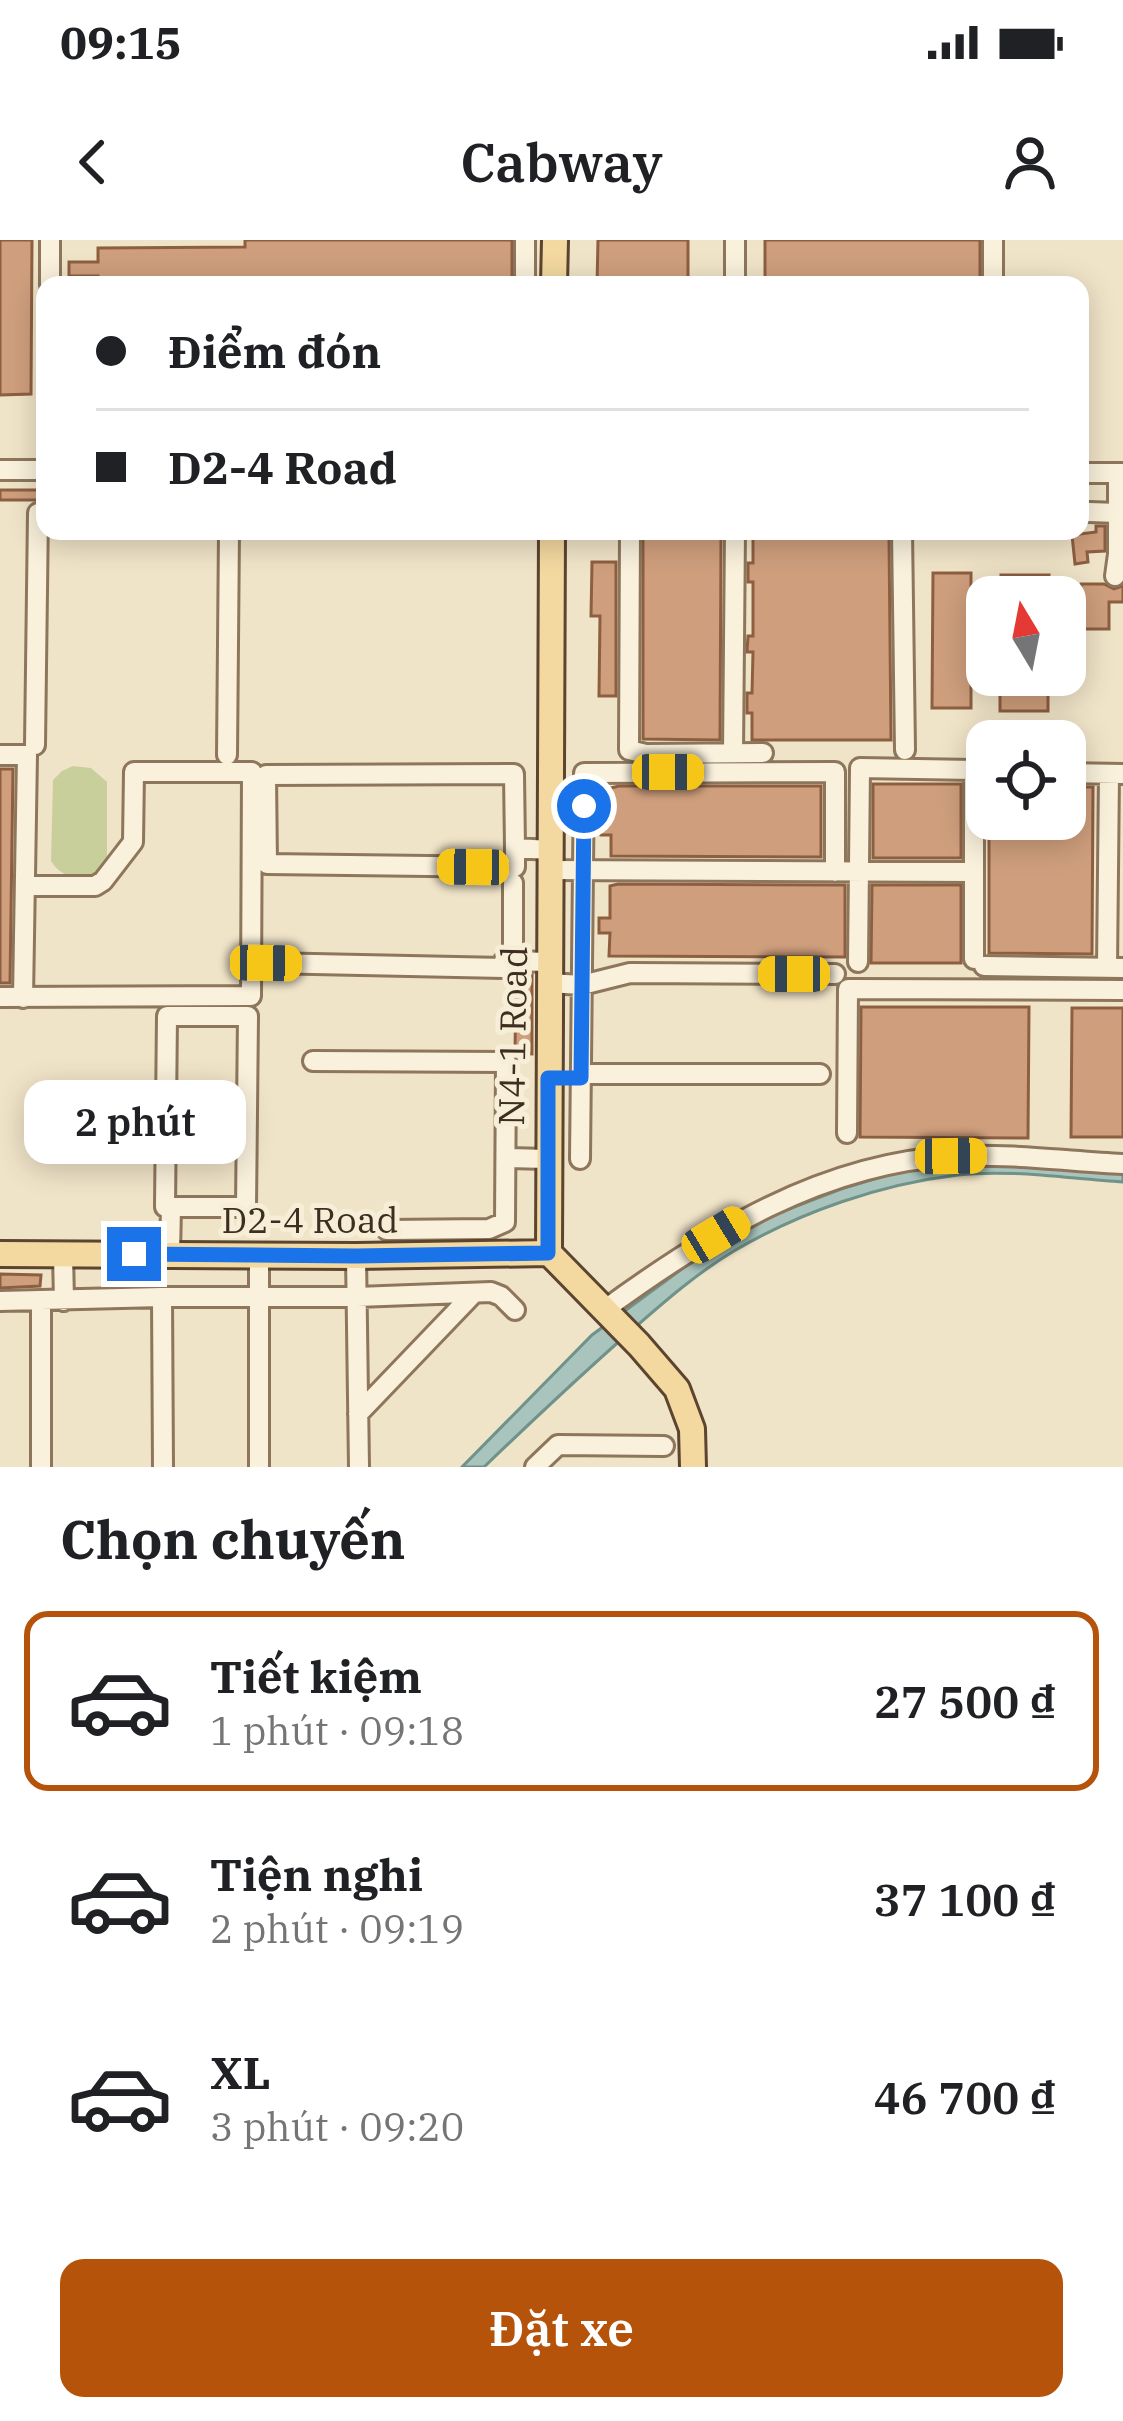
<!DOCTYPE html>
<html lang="vi">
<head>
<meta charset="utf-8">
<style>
  :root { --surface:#fff; --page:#f6f6f6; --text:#202124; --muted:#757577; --line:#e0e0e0; --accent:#b45309 }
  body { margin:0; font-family:"IBM Plex Serif",serif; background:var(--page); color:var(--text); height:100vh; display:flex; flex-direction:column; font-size:45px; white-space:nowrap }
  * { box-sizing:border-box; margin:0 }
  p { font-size:39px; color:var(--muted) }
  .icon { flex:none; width:66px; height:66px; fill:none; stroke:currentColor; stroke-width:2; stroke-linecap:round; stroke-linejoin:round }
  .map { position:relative; height:1227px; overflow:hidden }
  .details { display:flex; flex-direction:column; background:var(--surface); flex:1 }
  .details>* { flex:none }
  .banner { position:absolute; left:36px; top:36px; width:1053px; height:264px; border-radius:24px; box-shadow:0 6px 30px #0003; display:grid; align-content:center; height:264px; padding:0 60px; background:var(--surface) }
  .needle { width:78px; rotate:350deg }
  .fabs { position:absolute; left:966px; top:336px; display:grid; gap:24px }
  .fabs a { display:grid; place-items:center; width:120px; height:120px; border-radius:24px; background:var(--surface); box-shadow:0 6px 30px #0003; font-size:60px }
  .end { position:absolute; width:54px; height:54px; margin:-27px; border:15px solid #1a73e8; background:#fff; box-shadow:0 0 0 6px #fff }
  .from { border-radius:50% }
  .bubble { position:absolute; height:84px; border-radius:24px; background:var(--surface); box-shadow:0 6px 30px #0003; font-size:39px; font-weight:600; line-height:84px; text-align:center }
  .car { position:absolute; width:36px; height:72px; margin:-36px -18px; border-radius:15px; box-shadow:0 0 9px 3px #0007; background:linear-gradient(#f5c518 24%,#345 0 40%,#f5c518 0 76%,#345 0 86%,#f5c518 0) }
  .banner b { display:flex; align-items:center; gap:42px; height:114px; font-size:45px }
  .banner b+b { border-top:3px solid var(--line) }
  .banner i { width:30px; height:30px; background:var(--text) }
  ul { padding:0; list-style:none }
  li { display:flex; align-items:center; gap:36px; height:180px; margin:0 24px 18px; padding:0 36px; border:6px solid transparent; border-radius:24px }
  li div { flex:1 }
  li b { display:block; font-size:45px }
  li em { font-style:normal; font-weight:600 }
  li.active { border-color:var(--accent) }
  li>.icon { width:108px; height:108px; stroke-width:1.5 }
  h2 { padding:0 60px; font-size:54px; line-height:144px }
  .primary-button { display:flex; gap:24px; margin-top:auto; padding:24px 60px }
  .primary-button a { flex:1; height:138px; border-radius:24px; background:var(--accent); color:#fff; font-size:48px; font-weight:600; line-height:138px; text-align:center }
  .status { display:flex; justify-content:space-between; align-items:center; height:84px; padding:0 60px; background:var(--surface); direction:ltr }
  .status svg { height:33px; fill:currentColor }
  header { display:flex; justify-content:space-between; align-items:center; height:156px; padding:0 60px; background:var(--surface); font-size:54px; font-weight:600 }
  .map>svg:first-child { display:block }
  .green { fill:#c9cf9b }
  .water { fill:#a9c4bc; stroke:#6f938a; stroke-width:3 }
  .building { fill:#cf9f7d; stroke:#8d5f41; stroke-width:3 }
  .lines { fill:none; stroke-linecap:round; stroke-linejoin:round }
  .minor-casing { stroke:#8d765c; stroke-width:24 }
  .major-casing { stroke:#5b4430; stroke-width:30 }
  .minor { stroke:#faf1dc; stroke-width:18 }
  .major { stroke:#f3d9a0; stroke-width:24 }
  .route { stroke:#1a73e8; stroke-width:15 }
  .labels { text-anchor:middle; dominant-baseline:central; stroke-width:10; stroke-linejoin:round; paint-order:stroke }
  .street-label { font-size:36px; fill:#3d2e20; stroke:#f7eed8 }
</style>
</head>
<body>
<div class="status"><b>09:15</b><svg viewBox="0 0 49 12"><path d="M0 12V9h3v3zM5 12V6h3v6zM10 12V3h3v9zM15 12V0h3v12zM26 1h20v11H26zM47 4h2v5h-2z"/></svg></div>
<header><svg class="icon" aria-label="back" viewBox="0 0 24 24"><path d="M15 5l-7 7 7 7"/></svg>Cabway<svg class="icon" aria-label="person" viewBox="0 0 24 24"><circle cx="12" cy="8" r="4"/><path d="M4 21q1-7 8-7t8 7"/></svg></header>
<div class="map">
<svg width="1123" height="1227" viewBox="0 0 1123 1227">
  <rect width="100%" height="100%" fill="#f0e4c8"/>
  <!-- green -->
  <path class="green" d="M73,526l18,2 16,14v84c-18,13 -43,17 -56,-5l2,-81 9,-9z"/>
  <!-- water -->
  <path class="water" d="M961,922l162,8v12c-53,-3 -112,-13 -165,-7 -77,9 -158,37 -224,76 -37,22 -70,51 -102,79 -50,44 -99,90 -148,137h-22l130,-132 124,-91 52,-27 73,-28 63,-19z"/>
  <!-- building -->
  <path class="building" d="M0,0h32l-1,154 -31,1z
    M245,0h267v45h-414v-9h-29v-14h29v-14l147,-1z
    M598,0h90v45h-91z
    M765,0h215v45h-215z
    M0,250h40v10h-40z
    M1096,286h9v25l-18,1 1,10 -13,2 -3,-29 24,-3z
    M652,291h11v5l58,1 -1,203 -77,-1v-203h9z
    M753,297h136l2,203h-139v-27h-5v-20h5l1,-41h-6l1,-16h5v-54h-5v-19h5z
    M592,322h24v134h-17l1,-80h-9z
    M933,333h38v135h-39z
    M1001,335h48l-1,22h-47z
    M1081,344h23l10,5 9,-3v16h-14v27h-28z
    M1000,435h48v36h-48z
    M0,529h13l-3,214h-10z
    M873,544h88v74h-88z
    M619,546h202v71l-210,-1v-21h-10v-14h10v-33z
    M1065,547h28l-1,167 -103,-1v-134h76z
    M618,644l227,1v72l-236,-1 1,-23h-11v-15h11v-32z
    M872,645h89v78h-90z
    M516,735h16v79l-17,-1z
    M861,767h168l-1,131 -168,-1z
    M1072,768h51v129h-52z
    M0,1034l41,1 -1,11 -40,2z"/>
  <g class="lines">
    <defs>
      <path id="minor" d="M50,0v45
        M735,0v45
        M525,45v-45
        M993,45v-45
        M0,230h45
        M1080,233h43
        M1089,272l29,1
        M630,291l-1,219 17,4 117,-1
        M902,291l3,219
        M1115,336l3,-22v-81
        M35,505l3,-232h7
        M733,513l2,-222
        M0,515h27l-4,243
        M227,515l2,-224
        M1065,533l58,1
        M515,608v19l-248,-3 -1,-89 248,-1 1,74 35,2
        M549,630l425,2
        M513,721v-78
        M858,722l2,-194 114,2v189
        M266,723l238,5v-7l45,1
        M984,726l139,2
        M1107,728l2,-194
        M548,743l34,2 48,-12 205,1
        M0,757l251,-1 1,-224h-118l-1,70 -30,39 -8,5h-70
        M167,776h81l-2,191h-81z
        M313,821l193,1 -1,160 -16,7 -102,1
        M581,834h239
        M847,893l1,-144 275,1
        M506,918l41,1
        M580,919l4,-386 251,-1v100
        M63,1014l1,47
        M170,1014l1,-47
        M259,1014v213
        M356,1016l3,211
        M162,1057h195l134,-5 10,4 14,14
        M0,1061l162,-4 1,170
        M604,1070c104,-76 219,-148 352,-154 56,-2 111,5 167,8
        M358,1174l116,-121
        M41,1227v-166
        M535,1227l23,-22 106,1"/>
      <path id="major" d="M554,45l1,-45
        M549,1013l3,-722
        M549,1013l90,92 38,44 15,40 1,38
        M0,1014l356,2 193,-3"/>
    </defs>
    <!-- minor casing -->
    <use href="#minor" class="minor-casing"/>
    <!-- major casing -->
    <use href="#major" class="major-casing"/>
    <!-- minor -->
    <use href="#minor" class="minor"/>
    <!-- major -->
    <use href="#major" class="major"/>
  </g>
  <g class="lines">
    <!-- route -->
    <path class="route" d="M134,1014l222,2 192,-3v-175h33l3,-272"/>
  </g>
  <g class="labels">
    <!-- street labels -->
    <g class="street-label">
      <text transform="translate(512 796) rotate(-89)">N4-1 Road</text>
      <text x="310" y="979">D2-4 Road</text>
    </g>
  </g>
</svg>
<div class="fabs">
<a><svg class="needle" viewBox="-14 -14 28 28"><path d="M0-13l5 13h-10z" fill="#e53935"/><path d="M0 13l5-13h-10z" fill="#757577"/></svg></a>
<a><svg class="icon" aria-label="locate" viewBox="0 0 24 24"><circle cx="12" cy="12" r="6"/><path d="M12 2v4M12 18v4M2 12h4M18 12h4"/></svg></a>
</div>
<i class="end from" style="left:584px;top:566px"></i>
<i class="end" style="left:134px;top:1014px"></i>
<div class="bubble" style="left:24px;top:840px;width:222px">2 phút</div>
<i class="car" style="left:668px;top:532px;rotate:90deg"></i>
<i class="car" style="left:473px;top:627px;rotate:271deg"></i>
<i class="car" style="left:266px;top:723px;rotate:91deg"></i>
<i class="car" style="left:794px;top:734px;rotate:270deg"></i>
<i class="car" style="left:951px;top:916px;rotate:89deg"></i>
<i class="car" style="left:716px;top:995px;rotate:59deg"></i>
<div class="banner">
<b><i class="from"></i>Điểm đón</b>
<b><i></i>D2-4 Road</b>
</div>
</div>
<section class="details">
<h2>Chọn chuyến</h2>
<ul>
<li class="active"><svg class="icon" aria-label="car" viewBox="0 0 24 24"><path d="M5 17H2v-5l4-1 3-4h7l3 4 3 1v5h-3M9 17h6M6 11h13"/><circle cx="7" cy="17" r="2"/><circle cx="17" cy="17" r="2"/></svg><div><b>Tiết kiệm</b><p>1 phút · 09:18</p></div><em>27 500 ₫</em></li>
<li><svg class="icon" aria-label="car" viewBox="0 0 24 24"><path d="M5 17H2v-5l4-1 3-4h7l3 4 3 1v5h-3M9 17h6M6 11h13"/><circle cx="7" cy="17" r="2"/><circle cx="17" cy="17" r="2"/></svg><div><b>Tiện nghi</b><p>2 phút · 09:19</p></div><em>37 100 ₫</em></li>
<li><svg class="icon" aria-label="car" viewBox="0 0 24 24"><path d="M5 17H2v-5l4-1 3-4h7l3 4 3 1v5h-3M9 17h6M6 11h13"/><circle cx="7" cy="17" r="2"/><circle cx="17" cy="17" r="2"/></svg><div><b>XL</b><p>3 phút · 09:20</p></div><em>46 700 ₫</em></li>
</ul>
<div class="primary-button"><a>Đặt xe</a></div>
</section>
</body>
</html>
